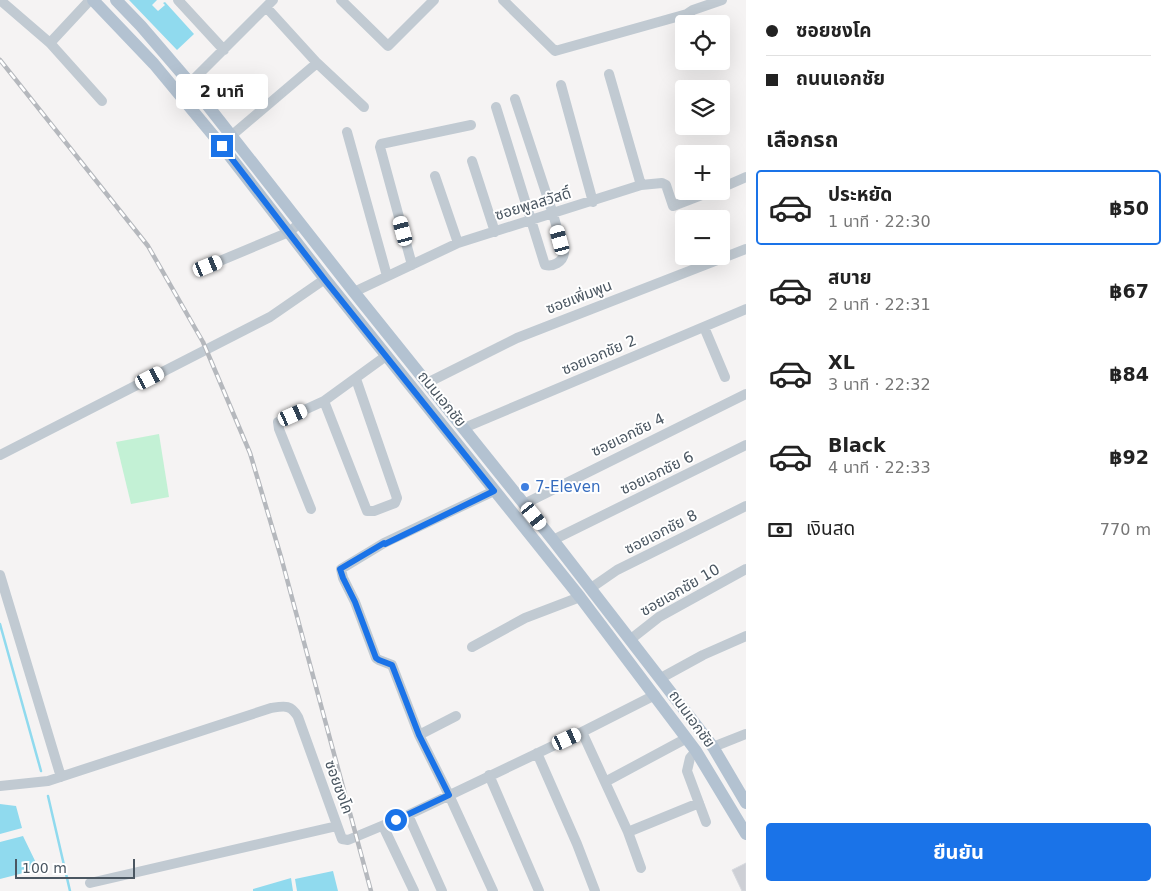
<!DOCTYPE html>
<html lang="th">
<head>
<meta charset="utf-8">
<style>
  :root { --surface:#fff; --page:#f2f2f2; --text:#222; --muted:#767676; --line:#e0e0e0; --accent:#1a73e8 }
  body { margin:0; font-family:"DejaVu Sans","Noto Sans Thai",sans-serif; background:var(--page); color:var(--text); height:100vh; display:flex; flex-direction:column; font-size:19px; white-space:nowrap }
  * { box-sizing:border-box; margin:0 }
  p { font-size:16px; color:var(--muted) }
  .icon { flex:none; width:28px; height:28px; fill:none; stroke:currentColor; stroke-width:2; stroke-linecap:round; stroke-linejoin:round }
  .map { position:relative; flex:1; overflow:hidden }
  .drawer { display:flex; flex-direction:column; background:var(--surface); width:425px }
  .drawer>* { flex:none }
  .top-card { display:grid; align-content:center; height:110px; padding:0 20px; background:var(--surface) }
  .controls { position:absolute; left:675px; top:15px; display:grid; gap:10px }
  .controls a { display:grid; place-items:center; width:55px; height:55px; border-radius:5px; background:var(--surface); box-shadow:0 5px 20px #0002; font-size:25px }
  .scale { position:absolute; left:15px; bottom:12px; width:120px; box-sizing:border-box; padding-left:5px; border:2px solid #4a5661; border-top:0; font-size:14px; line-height:18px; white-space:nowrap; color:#4a5661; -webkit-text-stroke:4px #fff; paint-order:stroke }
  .end { position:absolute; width:22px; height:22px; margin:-11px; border:6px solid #1a73e8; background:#fff; box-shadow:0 0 0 2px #fff }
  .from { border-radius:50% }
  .bubble { position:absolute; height:35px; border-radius:5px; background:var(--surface); box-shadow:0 5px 20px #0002; font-size:16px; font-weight:700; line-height:35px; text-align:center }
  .car { position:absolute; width:15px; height:30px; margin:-15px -8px; border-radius:6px; box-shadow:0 0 4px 1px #0007; background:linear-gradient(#fff 24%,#345 0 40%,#fff 0 76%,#345 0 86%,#fff 0) }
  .top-card b { display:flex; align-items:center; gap:18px; height:48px; font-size:19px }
  .top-card b+b { border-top:1px solid var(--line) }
  .top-card i { width:12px; height:12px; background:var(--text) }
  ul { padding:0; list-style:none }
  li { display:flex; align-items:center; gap:15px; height:75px; margin:0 10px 8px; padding:0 10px; border:2px solid transparent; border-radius:5px }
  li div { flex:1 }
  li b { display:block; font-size:19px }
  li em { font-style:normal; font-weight:700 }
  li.active { border-color:var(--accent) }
  li>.icon { width:45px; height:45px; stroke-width:1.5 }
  h2 { padding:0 20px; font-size:22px; line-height:60px }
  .pay { display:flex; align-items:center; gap:12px; height:55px; padding:0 20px; font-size:19px }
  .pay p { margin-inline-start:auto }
  .button { display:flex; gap:10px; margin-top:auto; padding:10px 20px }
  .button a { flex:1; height:58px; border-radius:5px; background:var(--accent); color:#fff; font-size:20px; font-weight:700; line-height:58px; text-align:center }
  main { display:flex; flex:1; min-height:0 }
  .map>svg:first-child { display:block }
  .green { fill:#c3f1d5 }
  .water { fill:#90daee }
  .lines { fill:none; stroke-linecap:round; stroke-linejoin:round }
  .stream { stroke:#90daee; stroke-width:2.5 }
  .building { fill:#cdcfd5; stroke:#d7d9de }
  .minor { stroke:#c1cad2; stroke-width:10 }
  .major { stroke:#b3c2d1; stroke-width:12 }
  .rail-casing { stroke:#b5b8bd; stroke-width:4.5 }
  .rail { stroke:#fff; stroke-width:2.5; stroke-dasharray:8; stroke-linecap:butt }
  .route { stroke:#1a73e8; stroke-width:6 }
  .shop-dot { fill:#3f7fe0; stroke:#fff; stroke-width:2 }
  .labels { text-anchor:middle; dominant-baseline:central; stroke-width:4; stroke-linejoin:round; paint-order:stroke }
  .street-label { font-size:15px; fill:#4a5661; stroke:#fff }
  .shop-label { font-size:15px; fill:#366cbe; stroke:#fff; text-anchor:start }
</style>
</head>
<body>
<main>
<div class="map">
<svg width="746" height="891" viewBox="0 0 746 891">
  <rect width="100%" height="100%" fill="#f5f3f3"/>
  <!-- green -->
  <path class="green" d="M159,434l10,63 -38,7 -15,-62z"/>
  <!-- water -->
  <path class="water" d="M129,0h28l-5,5 6,6 7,-6 -2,-2 2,-1 29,32 -17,16z
    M0,804l16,2 6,22 -22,6z
    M23,836l16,33 -39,10v-37z
    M333,871l5,20h-41l-2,-12z
    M291,878l2,13h-40v-2z"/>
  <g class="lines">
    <!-- stream -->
    <path class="stream" d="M0,624l41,147
      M48,796l22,95"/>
  </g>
  <!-- building -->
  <path class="building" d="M746,863v28h-4l-10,-21z"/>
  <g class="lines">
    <!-- minor -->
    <path class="minor" d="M0,0l50,43 52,58
      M178,0l46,50
      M341,0l47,46 46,-46
      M503,0l52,51 132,-37 6,-4 29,-10
      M266,7l51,56 47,44
      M50,43l40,-43
      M609,74l32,111
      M190,83l83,-83
      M561,85l32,117
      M496,107l48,155 1,3c8,2 18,-3 19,-12l-11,-39 -38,-115
      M347,132l40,144
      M231,136l86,-73
      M472,161l23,71
      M435,176l23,67
      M721,188l25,-11
      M412,265l-32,-118 1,-3 90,-19
      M208,266l81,-34 11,-9
      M354,292l104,-49 183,-58 21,-2 4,2 7,21 39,-15
      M704,327l21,50
      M427,383l90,-45 229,-89
      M324,401l43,110h7l21,-8 2,-5 -41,-119
      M464,428l282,-119
      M0,455l270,-138 55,-38
      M524,504l222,-110
      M311,509l-32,-80 -1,-7 46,-21 62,-45
      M553,540l193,-95
      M0,575l61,202
      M591,588l26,-18 129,-64
      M631,639l28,-22 87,-48
      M472,647l53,-29 55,-21
      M661,678l42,-23 43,-19
      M582,732l46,100 13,36
      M419,735l37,-19
      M713,747l33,-13
      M696,751l-6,7 -3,13 19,51
      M537,753l40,91 18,47
      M489,775l50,116
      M605,782l82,-44
      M0,786l48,-5 223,-73c13,-2 20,-4 27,9l44,122 6,1 60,-25 174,-83 73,-37
      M408,815l34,76
      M383,826l31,65
      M628,832l71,-29
      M90,883l247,-57
      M493,891l-44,-96 -30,-60 -27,-70 -13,-5 -3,-2 -21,-56 -12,-24 -2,-9 43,-26 110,-52"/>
    <!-- major -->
    <path class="major" d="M93,0l61,64 68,82 103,133 255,318 116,154 50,83
      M116,0l25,26 49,57 164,209 199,248 160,207 33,56"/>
    <defs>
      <path id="rail" d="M0,60l148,186 55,96 47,111 31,104 90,334"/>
    </defs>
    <!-- rail casing -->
    <use href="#rail" class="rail-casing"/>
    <!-- rail -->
    <use href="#rail" class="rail"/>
  </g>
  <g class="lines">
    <!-- route -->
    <path class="route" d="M222,146l103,134 169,211 -109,53 -1,-1 -44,26 3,9 12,24 21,56 3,2 13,5 27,70 30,60 -53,25"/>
  </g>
  <!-- markers -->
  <circle class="shop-dot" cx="525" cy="487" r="5"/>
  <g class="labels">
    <!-- street labels -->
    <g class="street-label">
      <text transform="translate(533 204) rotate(-17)">ซอยพูลสวัสดิ์</text>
      <text transform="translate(579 297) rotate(-21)">ซอยเพิ่มพูน</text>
      <text transform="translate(599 355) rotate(-23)">ซอยเอกชัย 2</text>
      <text transform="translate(442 399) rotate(51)">ถนนเอกชัย</text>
      <text transform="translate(628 435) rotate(-26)">ซอยเอกชัย 4</text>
      <text transform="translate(657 473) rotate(-26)">ซอยเอกชัย 6</text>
      <text transform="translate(661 532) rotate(-27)">ซอยเอกชัย 8</text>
      <text transform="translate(680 590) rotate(-30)">ซอยเอกชัย 10</text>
      <text transform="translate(692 719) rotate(54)">ถนนเอกชัย</text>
      <text transform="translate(339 787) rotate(70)">ซอยชงโค</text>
    </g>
    <!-- shop labels -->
    <g class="shop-label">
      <text x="535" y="487">7-Eleven</text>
    </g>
  </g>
</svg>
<div class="controls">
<a><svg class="icon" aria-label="locate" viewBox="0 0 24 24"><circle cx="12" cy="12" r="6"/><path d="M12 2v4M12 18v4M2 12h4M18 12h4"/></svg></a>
<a><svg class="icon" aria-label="layers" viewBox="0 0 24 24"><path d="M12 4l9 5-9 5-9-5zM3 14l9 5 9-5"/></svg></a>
<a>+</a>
<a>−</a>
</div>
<div class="scale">100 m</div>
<i class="end from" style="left:396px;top:820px"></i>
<i class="end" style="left:222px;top:146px"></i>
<div class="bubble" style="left:176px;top:74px;width:92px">2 นาที</div>
<i class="car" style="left:403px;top:231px;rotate:345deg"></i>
<i class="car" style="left:560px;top:240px;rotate:345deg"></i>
<i class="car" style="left:208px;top:266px;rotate:68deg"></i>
<i class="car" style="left:150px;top:378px;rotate:63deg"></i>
<i class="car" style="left:293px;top:415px;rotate:66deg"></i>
<i class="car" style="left:534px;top:516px;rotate:141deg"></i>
<i class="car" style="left:567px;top:739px;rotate:65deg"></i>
</div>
<section class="drawer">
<div class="top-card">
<b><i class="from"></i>ซอยชงโค</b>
<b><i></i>ถนนเอกชัย</b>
</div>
<h2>เลือกรถ</h2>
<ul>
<li class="active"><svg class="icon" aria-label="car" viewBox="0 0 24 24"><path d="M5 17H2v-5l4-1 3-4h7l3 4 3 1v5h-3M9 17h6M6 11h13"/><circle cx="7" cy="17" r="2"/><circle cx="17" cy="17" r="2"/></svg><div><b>ประหยัด</b><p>1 นาที · 22:30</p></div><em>฿50</em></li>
<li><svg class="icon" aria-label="car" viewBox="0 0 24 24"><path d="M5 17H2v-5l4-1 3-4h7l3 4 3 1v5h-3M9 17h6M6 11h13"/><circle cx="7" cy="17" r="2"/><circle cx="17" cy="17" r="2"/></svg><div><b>สบาย</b><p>2 นาที · 22:31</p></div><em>฿67</em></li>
<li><svg class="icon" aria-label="car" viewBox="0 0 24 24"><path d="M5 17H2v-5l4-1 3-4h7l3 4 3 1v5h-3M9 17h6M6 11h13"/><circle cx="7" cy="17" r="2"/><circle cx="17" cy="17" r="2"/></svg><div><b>XL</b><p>3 นาที · 22:32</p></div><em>฿84</em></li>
<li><svg class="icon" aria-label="car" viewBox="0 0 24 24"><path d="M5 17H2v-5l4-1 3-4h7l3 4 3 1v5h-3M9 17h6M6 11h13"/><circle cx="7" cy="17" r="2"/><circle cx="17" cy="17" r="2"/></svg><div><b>Black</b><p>4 นาที · 22:33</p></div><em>฿92</em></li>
</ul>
<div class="pay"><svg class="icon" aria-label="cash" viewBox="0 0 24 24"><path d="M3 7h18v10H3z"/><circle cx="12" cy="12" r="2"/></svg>เงินสด<p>770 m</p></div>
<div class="button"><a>ยืนยัน</a></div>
</section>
</main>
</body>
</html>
